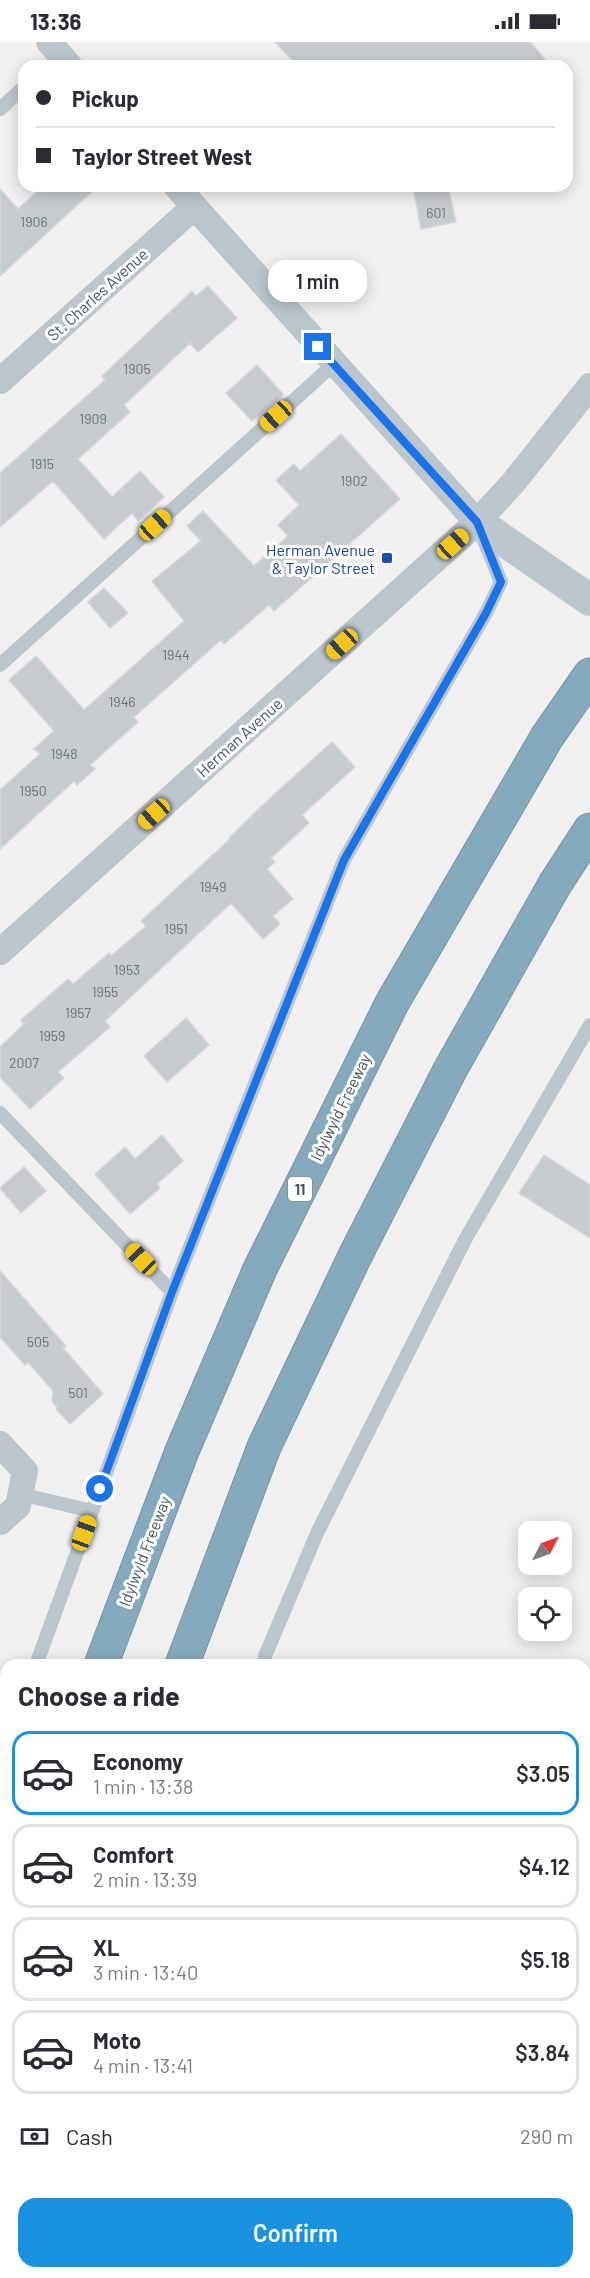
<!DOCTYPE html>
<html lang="en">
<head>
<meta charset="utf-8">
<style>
  :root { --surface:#fff; --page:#f2f2f3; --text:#2b2b33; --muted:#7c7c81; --line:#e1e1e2; --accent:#1992e0 }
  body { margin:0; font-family:Barlow,sans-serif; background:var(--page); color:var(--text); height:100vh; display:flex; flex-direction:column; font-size:22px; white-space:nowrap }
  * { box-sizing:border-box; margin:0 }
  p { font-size:20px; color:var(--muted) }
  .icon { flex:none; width:33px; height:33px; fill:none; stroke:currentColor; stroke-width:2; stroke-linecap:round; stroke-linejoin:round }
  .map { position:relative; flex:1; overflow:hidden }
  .side { position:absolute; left:0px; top:1617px; width:591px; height:620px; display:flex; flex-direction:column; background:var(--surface); border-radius:18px 18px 0 0; box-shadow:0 3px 15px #0003 }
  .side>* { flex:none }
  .top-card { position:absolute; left:18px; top:18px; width:555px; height:132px; border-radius:18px; box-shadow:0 3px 15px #0003; display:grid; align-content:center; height:132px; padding:0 18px; background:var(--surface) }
  .needle { width:39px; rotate:48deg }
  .fabs { position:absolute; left:518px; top:1479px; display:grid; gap:12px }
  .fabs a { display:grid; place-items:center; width:54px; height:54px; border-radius:12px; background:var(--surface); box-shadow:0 3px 15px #0003; font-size:30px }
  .end { position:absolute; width:27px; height:27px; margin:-14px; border:8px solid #1a73e8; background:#fff; box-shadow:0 0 0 3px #fff }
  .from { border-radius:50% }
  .bubble { position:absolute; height:42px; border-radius:18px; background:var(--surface); box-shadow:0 3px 15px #0003; font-size:20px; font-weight:600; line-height:42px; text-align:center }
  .car { position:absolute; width:18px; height:36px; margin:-18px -9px; border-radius:8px; box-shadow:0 0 4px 2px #0007; background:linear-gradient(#f5c518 24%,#345 0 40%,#f5c518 0 76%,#345 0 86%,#f5c518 0) }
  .top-card b { display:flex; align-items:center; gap:21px; height:57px; font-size:22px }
  .top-card b+b { border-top:2px solid var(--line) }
  .top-card i { width:15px; height:15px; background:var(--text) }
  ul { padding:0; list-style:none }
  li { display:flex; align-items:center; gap:18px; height:84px; margin:0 12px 9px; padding:0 6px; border:3px solid var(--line); border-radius:18px }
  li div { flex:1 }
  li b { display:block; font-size:22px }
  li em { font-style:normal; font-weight:600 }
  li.current { border-color:var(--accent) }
  li>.icon { width:54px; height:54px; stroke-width:1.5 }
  h2 { padding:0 18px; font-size:27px; line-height:72px }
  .pay { display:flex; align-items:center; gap:15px; height:66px; padding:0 18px; font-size:22px }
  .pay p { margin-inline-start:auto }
  .action { display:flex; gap:12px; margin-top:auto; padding:12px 18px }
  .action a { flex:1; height:69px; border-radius:18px; background:var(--accent); color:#fff; font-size:24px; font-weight:600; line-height:69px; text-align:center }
  .status { display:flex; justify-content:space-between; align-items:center; height:42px; padding:0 30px; background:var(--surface); direction:ltr }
  .status svg { height:16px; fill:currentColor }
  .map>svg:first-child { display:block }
  .building { fill:#c5cbce; stroke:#d3d6da; stroke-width:1.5 }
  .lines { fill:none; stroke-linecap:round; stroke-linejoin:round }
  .motorway-casing { stroke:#7295a9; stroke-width:35 }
  .service { stroke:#bac6cc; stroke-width:14 }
  .minor { stroke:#bac6cc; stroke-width:26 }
  .tertiary { stroke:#bac6cc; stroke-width:32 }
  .motorway { stroke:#86aabd; stroke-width:33 }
  .route { stroke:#1a73e8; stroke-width:8 }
  .transit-dot { fill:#1a4fb4; stroke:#fff; stroke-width:2 }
  .labels { text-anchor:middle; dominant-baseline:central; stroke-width:6; stroke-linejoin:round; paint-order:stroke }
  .number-label { font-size:14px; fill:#667378 }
  .shield { fill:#fff; stroke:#7e898d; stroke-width:1.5 }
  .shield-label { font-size:15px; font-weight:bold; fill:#47565c }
  .street-label { font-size:16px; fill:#47565c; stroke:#fff }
  .transit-label { font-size:16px; fill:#164399; stroke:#fff; text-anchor:end }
</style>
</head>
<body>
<div class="status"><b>13:36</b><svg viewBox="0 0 49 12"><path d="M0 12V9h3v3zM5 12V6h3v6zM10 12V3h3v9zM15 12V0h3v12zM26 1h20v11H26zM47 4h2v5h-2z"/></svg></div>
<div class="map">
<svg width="590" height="2236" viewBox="0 0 590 2236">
  <rect width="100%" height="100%" fill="#f1efef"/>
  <!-- building -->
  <path class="building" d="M275,0h255l21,24h-253z
    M43,144h55l-98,90v-87l18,20z
    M413,144h35l8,36 -35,7z
    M208,244l29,32 -39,34 -8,-9 -66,62 6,7 -52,47 34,38 28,-26 24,26 -26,24 -6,-8 -28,26 -51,-58 -53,46v-54l105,-93 -3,-4 90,-85 4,5z
    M257,323l26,29 -31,27 -26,-28z
    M341,392l59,65 -126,112 -5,-6 -45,39 -3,-4 -68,60 -19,17 4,5 -48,43 5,4 -18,16 -3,-4 -74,68v-59l40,-36 -6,-5 20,-18 -45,-51 27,-24 48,54 100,-89 -32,-40 49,-40 -14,-15 16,-15 51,55 34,-30 -10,-11 21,-20 -23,-25 18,-16 6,7z
    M104,546l24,25 -18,15 -22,-26z
    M332,700l23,25 -53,48 7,8 -38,35 4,4 -8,7 26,30 -20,17 7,8 -17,15 -32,-36 -126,118 5,6 -52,45 6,6 -34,31 -30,-32v-30l24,-23 -3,-4 47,-41 5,5 36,-31 2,3 35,-30 -5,-5 89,-82 -1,-1 38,-37z
    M186,976l23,27 -42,37 -23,-26z
    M162,1093l21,26 -26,23 3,4 -30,26 -35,-40 30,-27 10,12z
    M544,1113l46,30v53l-71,-45z
    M24,1125l22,24 -25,22 -21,-25z
    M0,1229l66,75 -3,2 40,46 -33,30 -14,-15 1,-2 -5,-6 1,-10 -25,-29 -3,3 -25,-28z"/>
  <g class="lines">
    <defs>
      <path id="motorway" d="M101,1623l81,-214 78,-182 132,-266 155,-266 43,-62
        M182,1623l82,-218 91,-191 95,-186 105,-186 35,-54
        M0,1900l6,-17
        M0,2110l6,-16"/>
    </defs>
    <!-- motorway casing -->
    <use href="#motorway" class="motorway-casing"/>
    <!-- service -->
    <path class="service" d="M0,67l24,-22
      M0,623l334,-301
      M0,1071l172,179
      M20,1452l72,17
      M36,1623l136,-373 172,-432 142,-247 15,-31 -20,-49
      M264,1623l1,-9 53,-125 148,-293 124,-213
      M585,1682l5,-4
      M0,1722l6,-17"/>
    <!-- minor -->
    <path class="minor" d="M49,0l21,24
      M176,144l301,336
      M0,339l194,-174
      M0,910l477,-430 36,-39 77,-97
      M0,1402l25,27 -7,35 -18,16
      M585,1966l5,-4
      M585,2054l5,5
      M284,2236l7,-6"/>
    <!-- tertiary -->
    <path class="tertiary" d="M477,480l113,78"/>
    <!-- motorway -->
    <use href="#motorway" class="motorway"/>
  </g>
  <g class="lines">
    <!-- route -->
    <path class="route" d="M100,1447l72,-197 172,-432 142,-247 15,-31 -24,-60 -159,-175"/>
  </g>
  <!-- markers -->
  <rect class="transit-dot" x="381" y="510" width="12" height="12" rx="3"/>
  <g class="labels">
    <!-- number labels -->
    <g class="number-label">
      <text x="436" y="170">601</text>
      <text x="34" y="179">1906</text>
      <text x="137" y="326">1905</text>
      <text x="93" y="376">1909</text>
      <text x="42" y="421">1915</text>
      <text x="354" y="438">1902</text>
      <text x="176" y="612">1944</text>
      <text x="122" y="659">1946</text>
      <text x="64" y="711">1948</text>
      <text x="33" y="748">1950</text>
      <text x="213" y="844">1949</text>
      <text x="176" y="886">1951</text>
      <text x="127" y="927">1953</text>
      <text x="105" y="949">1955</text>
      <text x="78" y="970">1957</text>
      <text x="52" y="993">1959</text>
      <text x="24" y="1020">2007</text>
      <text x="38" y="1299">505</text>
      <text x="78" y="1350">501</text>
    </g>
    <!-- shield labels -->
    <rect class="shield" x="288" y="1135" width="24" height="24" rx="4.5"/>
    <g class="shield-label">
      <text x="300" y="1147">11</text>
    </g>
    <!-- street labels -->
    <g class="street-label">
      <text transform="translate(97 252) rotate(-42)">St. Charles Avenue</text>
      <text transform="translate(239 695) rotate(-42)">Herman Avenue</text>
      <text transform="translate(340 1065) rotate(-64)">Idylwyld Freeway</text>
      <text transform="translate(144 1509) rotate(-69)">Idylwyld Freeway</text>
    </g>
    <!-- transit labels -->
    <g class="transit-label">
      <text x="375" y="507">Herman Avenue<tspan x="375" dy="18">&amp; Taylor Street</tspan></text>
    </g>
  </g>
</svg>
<div class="fabs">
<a><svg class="needle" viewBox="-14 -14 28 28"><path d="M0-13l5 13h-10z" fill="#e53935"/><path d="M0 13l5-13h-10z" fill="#7c7c81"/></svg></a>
<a><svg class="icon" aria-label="locate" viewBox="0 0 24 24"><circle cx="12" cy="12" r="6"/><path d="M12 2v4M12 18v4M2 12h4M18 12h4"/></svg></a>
</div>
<i class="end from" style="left:100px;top:1447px"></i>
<i class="end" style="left:318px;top:305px"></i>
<div class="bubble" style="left:268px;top:218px;width:99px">1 min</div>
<i class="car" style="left:276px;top:374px;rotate:228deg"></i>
<i class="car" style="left:155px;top:483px;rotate:48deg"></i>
<i class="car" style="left:453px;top:502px;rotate:48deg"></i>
<i class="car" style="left:342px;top:602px;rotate:228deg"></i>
<i class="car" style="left:154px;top:772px;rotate:228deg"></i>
<i class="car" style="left:141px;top:1217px;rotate:316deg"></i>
<i class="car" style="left:84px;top:1491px;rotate:20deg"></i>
<div class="top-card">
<b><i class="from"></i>Pickup</b>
<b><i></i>Taylor Street West</b>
</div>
<section class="side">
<h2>Choose a ride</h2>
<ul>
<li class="current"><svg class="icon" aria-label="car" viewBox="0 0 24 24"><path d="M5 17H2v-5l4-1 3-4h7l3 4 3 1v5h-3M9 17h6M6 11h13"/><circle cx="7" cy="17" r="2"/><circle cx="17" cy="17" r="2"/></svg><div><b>Economy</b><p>1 min · 13:38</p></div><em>$3.05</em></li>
<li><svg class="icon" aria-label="car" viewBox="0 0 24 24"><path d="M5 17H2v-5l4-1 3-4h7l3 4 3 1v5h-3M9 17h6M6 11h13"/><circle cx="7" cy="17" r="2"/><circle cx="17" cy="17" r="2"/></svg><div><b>Comfort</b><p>2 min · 13:39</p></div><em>$4.12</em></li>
<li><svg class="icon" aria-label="car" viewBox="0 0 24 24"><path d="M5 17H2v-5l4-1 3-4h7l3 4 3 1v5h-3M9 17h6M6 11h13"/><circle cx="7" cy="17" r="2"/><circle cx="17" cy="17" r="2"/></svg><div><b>XL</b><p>3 min · 13:40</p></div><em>$5.18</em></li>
<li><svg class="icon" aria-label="car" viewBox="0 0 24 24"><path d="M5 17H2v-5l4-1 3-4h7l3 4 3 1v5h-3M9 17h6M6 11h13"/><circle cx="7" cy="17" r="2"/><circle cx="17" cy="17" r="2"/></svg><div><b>Moto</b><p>4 min · 13:41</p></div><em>$3.84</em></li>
</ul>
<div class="pay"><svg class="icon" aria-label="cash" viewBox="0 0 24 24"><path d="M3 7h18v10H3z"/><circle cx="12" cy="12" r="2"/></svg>Cash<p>290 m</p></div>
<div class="action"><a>Confirm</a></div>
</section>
</div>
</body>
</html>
